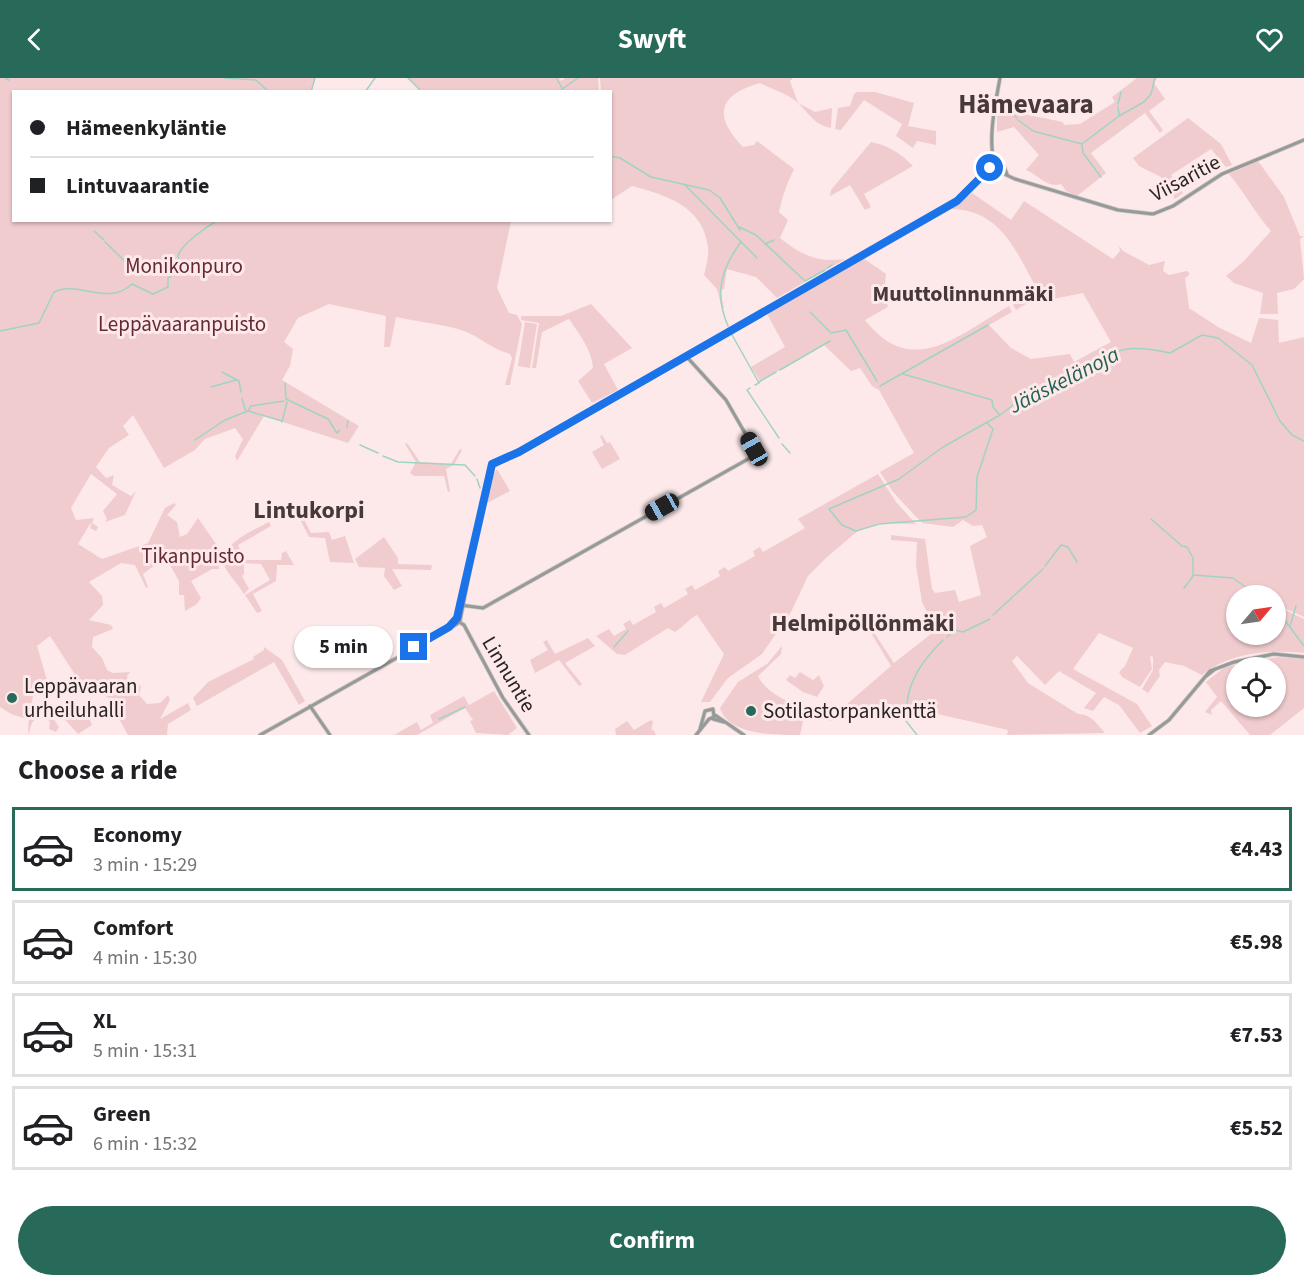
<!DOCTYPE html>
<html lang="en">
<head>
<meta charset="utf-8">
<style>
  :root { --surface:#fff; --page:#f6f6f6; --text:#202124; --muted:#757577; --line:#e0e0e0; --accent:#286a5a }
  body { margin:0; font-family:"Source Sans 3",sans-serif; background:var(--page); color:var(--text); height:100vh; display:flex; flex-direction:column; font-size:22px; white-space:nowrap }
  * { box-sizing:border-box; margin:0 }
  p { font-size:20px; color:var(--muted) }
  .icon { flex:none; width:33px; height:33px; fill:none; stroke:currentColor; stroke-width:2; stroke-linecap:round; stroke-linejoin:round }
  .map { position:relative; height:657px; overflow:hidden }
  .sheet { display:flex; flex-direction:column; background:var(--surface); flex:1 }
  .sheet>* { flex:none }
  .hud { position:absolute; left:12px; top:12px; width:600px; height:132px; border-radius:0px; box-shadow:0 2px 4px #0004; display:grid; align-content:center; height:132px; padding:0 18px; background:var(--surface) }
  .needle { width:39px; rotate:61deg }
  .controls { position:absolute; left:1226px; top:507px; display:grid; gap:12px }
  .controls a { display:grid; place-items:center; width:60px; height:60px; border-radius:50%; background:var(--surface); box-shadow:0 2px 4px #0004; font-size:30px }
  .end { position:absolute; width:27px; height:27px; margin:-14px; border:8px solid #1a73e8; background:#fff; box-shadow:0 0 0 3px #fff }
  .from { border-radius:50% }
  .bubble { position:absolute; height:42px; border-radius:21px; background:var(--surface); box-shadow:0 2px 4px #0004; font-size:20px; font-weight:700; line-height:42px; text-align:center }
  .car { position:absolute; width:18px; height:36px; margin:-18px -9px; border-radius:8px; box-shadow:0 0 4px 2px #0007; background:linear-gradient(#222 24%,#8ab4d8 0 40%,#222 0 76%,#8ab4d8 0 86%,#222 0) }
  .hud b { display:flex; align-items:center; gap:21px; height:57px; font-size:22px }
  .hud b+b { border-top:2px solid var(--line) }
  .hud i { width:15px; height:15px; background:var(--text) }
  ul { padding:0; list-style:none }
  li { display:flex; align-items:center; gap:18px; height:84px; margin:0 12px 9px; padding:0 6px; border:3px solid var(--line); border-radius:0px }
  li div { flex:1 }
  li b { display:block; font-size:22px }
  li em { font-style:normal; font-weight:700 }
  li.on { border-color:var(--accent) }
  li>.icon { width:54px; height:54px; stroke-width:1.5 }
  h2 { padding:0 18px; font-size:27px; line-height:72px }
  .cta { display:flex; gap:12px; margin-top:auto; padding:12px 18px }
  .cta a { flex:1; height:69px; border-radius:36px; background:var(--accent); color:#fff; font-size:24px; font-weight:700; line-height:69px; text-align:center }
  header { display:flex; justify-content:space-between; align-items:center; height:78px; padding:0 18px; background:var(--accent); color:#fff; font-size:27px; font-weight:700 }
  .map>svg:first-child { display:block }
  .green { fill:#f0ccce; fill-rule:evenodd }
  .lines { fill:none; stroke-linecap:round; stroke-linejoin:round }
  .stream { stroke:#a1d3c3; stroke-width:1.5 }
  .tertiary-casing { stroke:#d7c5c6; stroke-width:4.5 }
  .tertiary { stroke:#949c99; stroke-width:3 }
  .route { stroke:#1a73e8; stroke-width:8 }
  .poi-dot { fill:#286a5a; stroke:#fde9ea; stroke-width:2 }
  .labels { text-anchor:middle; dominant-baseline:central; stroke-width:6; stroke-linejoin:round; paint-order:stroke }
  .street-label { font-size:21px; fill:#292323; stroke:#fde9ea }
  .park-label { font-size:21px; fill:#652932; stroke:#fde9ea }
  .poi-label { font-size:21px; fill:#292323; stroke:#fde9ea; text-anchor:start }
  .neighbourhood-label { font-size:22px; font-weight:bold; fill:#47393a; stroke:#fde9ea }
  .water-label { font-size:22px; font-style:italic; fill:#216151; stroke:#fde9ea }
  .quarter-label { font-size:24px; font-weight:bold; fill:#47393a; stroke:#fde9ea }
  .district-label { font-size:27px; font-weight:bold; fill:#47393a; stroke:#fde9ea }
</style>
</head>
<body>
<header><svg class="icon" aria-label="back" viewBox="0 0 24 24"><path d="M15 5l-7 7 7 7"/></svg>Swyft<svg class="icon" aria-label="heart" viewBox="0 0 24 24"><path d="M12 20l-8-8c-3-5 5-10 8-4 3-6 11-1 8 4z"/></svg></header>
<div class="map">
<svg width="1304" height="657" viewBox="0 0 1304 657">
  <rect width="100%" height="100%" fill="#fde9ea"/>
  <!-- green -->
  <path class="green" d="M0,0h315l-4,14h-297v128l497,1 -14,67 12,25 8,2 5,9 -12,61h-5l7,-27 -2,-4c-19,-5 -28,-16 -46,-23 -21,-7 -46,-9 -68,-14l-6,30h-6l2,-31 -57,-12 -31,14 -14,24 9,7 -3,17 -8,14 77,46 -11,17 -84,-27 -27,45 -2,-5 8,-17 -8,-11 -30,11 -10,11 -31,18 -31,-53 -10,11 6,9 -20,13 -13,19 10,11 8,-3 -2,10 19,11 5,-5 -11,24 -20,7 2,-3 -4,-8 14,-17 -26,-20 -20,34 5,12 18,-2 -2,5 6,4 -2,4 -6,-3 2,-5 -2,1 -12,20 24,15 46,-16 17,-35 9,-5 2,2 -9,10 10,7 3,15 7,-3 11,-16 20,29 1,22h-7l-21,12 10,17 -4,6 -12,7 -1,-16h-5v-14l-9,-16h-15l-12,9 5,13 -2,1 -11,-23 -14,-2 -32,19 13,14 1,9 -14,15 22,5 2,4 -20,8 -1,10 10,11 5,12 6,3 17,-1 -3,4 1,7h9l4,4 -2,8 8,9 13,-1 8,-8 2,5 -10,19 28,-16 3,7 -23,14 -1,11h-39l-11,-20 -10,-7 6,-1 -4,-9 -22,-12 -4,1 -33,-51 -13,10 10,34 -12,6 -4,20 -7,12 -13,-4 -11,-7z
    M408,0h151l2,3 4,-3h33l1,13h-177z
    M600,0h193l-3,3 8,22 17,9 17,-4 -1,20c-17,-3 -22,-15 -33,-25 -11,-10 -25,-13 -38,-20 -42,12 -47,33 -17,64l11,-2 3,-4 37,28c-7,14 -12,28 -15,43l9,8 -8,18c21,17 38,25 65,21l-68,39 -21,-21 -29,-8 -3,20 -4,1 4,18 -2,1 -5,-20 -13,-14c2,-8 5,-19 4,-28 -5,-41 -42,-52 -76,-61l-21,14 -1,-108 -9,-1z
    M1137,0h20l-3,5 11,16 -16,12 14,19 -3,3 -15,-20 -54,40 15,20 -29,23 -11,-5 -5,-7c-13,5 -22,-9 -35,-14l13,-15 -25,-28 -17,5v-17l5,-13 18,4 -1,7 44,9 1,3 16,-1 35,-22 -3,-5z
    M857,14h18l39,11 -6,23 28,5v14l-19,-4 -4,7 -17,-12 6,-12 -38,-24 -23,30 -6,-1 3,-21 12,-2 4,-12z
    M1188,40l33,26 11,21 -6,2 -15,-18 -40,26 12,18 -8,6 -14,-22 -22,-11 -6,-8z
    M871,64c19,4 29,11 42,24l-49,28 7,13 -6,3 -15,-25 -20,11 1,-6z
    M1258,83l26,36 16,39h4l-4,3 4,40 -10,10 -17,4 1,21h-18l3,-21 -29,-10 -8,-7 17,-14 28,-31c-16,-18 -26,-38 -42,-57z
    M972,115l39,27 13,-19 89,58 7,-8 -1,-5 4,5 26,14 16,-4 -2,10 6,4 18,-4 3,3 -5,4 4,30 29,19 33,16 8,-25 19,2 1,23 25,-6v280l-29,-13v-8h-39v38h39v-29l29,14v34c-33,-4 -76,0 -102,22l-18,-9 -19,-4 -6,8 1,6 -12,17 -6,-4 11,-19v-13l-3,-1 2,13 -12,18 -18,-10 -3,-5 6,-6 8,-18 -34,-15 -26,36 64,35 15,22 -12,7 -21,-28 -15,-8 -11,14 -9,-3 12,-15 -37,-22 -14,14 -28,-29 -5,5 16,22 50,31c12,-1 19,10 27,19l-98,2 1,-5 -110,-25 -11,3 -8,-2 -46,15 -29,-5 -4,19c-26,0 -72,0 -80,-27l18,-26 29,-18 15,-18 -1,8 -23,22c11,23 52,35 75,40l58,-50 -26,-43 2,-1 27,41 42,-33 -14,-28 -6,-37 1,-23 -26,-2v-5l34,4 7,50 3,4 20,-3 4,12 22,-7 -11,-49 17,-9 -5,-12 -9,1 -10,-6 -10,7 -31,-4 -29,-31 -13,-20 34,-19 -35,-63 -7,-4 -12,-18 -9,3 -27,-26 -64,36 -9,-14 34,-20 -18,-33 96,-56 23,16 -2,20 4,13 -23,13c47,60 93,15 144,-14l3,6 -23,13 22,23 20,11 39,-5 4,8 37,-20 -28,-49 -40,8 -4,-5 -23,14 -3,-5 25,-14c-22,-39 -36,-81 -87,-82z
    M591,226l41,44 -28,16 14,26 -26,13 -14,-22 15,-13c-1,-18 -14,-34 -24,-49l-27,13 -6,36h-4l7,-45 -18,-3v-4h40z
    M525,244l12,2 -7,44 -12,-2z
    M602,357l5,8 3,-1 10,17 -18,10 -10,-17 12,-7 -4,-9z
    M407,365l13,19 31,2 9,-15 2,1 -8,15 -8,4 4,22 -2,1 -4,-16h-30l-4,-3 6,-11 -11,-18z
    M497,391l13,22 -25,13 6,-26z
    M878,396l18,28 20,22 -37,-1 -20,7 -32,27 -19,19 -17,36 -29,42 -34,24 -18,24h-9l23,-48 -27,-39c-9,5 -14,12 -22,17l-7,-4 -43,27 -8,-1 -21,-18 13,-7 5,7 12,-7 -3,-5 7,-4 3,5 23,-13 -2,-5 7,-4 3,5 24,-14 -3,-5 7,-4 3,5 25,-14 -2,-5 7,-4 3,4 27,-15 -2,-5 7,-4 3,5 42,-24 -7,-9z
    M297,428l14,27 18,-1 3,8 13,-4 9,27 -24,-1 -5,-24 -16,-1 -15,-29z
    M269,444l2,4 -33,19 6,15h37l1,-7 4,-2 8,14h-17l-1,16 -23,13 9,17 -5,2 -12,-18 25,-15 -9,-16 -17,-1v11l-2,2 7,13 -5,5c-6,-9 -12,-16 -17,-23 -15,-24 27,-41 42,-49z
    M384,459l14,21v6l34,1 -1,5 -39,-1 10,17 -8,4 -10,-14 1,-8 -26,-1 -4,-8z
    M588,560l7,8 -30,17 17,21 -3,2 -20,-26 -24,13 -5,-13 18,-10 -5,-8 4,-2 8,14z
    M264,569l18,13 23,41 -6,4 -25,-43 -77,44 -4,-8 15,-16 46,-23 -1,-2 11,-7z
    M1278,579l26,2v49l-34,27h-20l-29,-34 -10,9 1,5 -7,-3 12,-15 -11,-15 19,-15zM1236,590h39v38h-39z
    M800,594l13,8 6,-5 5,11 -7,11 -14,-5 -17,-12 4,-5 5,3z
    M494,613l23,37 -9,7 -32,-2 -6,-12 3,-1 -8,-12 -48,27h-23l23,-13 4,8 12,-7 -3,-8 34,-19 5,9z
    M44,623l46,19 2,5 -14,9 -19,-21 -9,1 9,13 -3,5 -7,-3 1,-6 -4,-9 -5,-2 -9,11 -4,12 1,-20z
    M651,642l2,2 -2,9 2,-2 3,6h-40l-1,-6 12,-8 7,9z"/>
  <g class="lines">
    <!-- stream -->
    <path class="stream" d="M5,0l4,2
      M225,0l31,2 13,12
      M408,0l14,14
      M557,1l5,9
      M311,14l4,-14
      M365,14l10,-14
      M558,14l20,-14
      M1000,25l1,6 9,3 7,6
      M1118,26l3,-12
      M1118,29l1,8
      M1018,42l15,11 49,13 37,-28 25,-14 7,-8 4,-16
      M1082,67l1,8 18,24
      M610,78l10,2 31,19 58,13 11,8 20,32
      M685,107l72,73
      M739,149l17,8 49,46 20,-11
      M94,153l10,9
      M105,164l30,29
      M765,166l9,-4
      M827,190l5,-3
      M810,234l21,21 15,-3 31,51
      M728,248c-14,-32 -7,-57 13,-84
      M0,253l39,-8 15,-31c25,-12 54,15 78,-8l21,10 15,-7v-9l15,-9c0,-5 -5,-8 -5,-13 3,-12 30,-30 40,-36
      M731,255l28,50 -4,2
      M780,292l50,-29
      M222,294l17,9 2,11
      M903,296l89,26 1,7 6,7
      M759,304l17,-10
      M285,305l1,16 42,20 9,14 3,-3
      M880,308l108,-61
      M211,309l25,-7
      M750,310l-3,2 32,48
      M242,321l4,13
      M248,333l3,-5 33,-5
      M282,344l5,-20
      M987,345l6,6 -16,48 -1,33 -10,7 -87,7 -23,7 -14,-6 -13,-16 70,-30 44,-32 57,-32 33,-25 31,-15 8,-1c45,-22 45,-32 98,-21l32,-18 16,3 34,27 28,56 12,14 12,6
      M347,349l1,-6
      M195,362l30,-20 23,-9 34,10
      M782,366l8,9
      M360,367l18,8
      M383,378l15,6 67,3 10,11
      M477,401l3,9
      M1151,441l31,27 5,1 6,11v17l40,3 25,18
      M1045,488l16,-21 7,2 9,15
      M1184,510l9,-12
      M1275,529l29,39
      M993,537l50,-46
      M1290,548l6,-20
      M947,559l8,-7 8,2 27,-13
      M614,569l14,-16
      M907,625c3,-26 18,-45 36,-63
      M905,635l-2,4 14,18
      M439,641l26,-12"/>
    <defs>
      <path id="tertiary" d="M992,77l11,9 4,10
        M994,86c-6,-27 1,-59 6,-86
        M984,95h18l13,6 103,31 35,4 20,-8 49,-32 82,-34
        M490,390l467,-268c15,-9 21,-25 36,-34
        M460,527l23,3 274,-154 -31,-54 -40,-44
        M456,542l8,5 39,73 26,37
        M456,542l12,-46
        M1205,599l10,-8
        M310,628l20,29
        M715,637l29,20
        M713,641l11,3
        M260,657l197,-111 3,-3 29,-151 4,-7 21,-10
        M696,657l13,-16 5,-2 -1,-8 -8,2 -5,18
        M1149,657l20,-15 41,-49 24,-9 40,-8 30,3"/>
    </defs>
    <!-- tertiary casing -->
    <use href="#tertiary" class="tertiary-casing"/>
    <!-- tertiary -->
    <use href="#tertiary" class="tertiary"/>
  </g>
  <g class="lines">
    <!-- route -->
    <path class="route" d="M414,569l35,-20 8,-9 35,-154 27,-12 438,-251 33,-33"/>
  </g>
  <!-- markers -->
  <g class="poi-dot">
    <circle cx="12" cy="620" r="6"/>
    <circle cx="751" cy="633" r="6"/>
  </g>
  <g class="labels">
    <!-- street labels -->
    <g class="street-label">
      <text transform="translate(1185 100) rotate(-28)">Viisaritie</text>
      <text transform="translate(509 596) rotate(59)">Linnuntie</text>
    </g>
    <!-- park labels -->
    <g class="park-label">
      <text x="184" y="188">Monikonpuro</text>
      <text x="182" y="246">Leppävaaranpuisto</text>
      <text x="193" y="478">Tikanpuisto</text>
    </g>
    <!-- poi labels -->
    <g class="poi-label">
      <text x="24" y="608">Leppävaaran<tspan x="24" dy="24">urheiluhalli</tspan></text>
      <text x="763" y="633">Sotilastorpankenttä</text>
    </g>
    <!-- neighbourhood labels -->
    <g class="neighbourhood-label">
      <text x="963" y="216">Muuttolinnunmäki</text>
    </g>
    <!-- water labels -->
    <g class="water-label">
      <text transform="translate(1064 302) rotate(-27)">Jääskelänoja</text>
    </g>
    <!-- quarter labels -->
    <g class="quarter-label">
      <text x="309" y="432">Lintukorpi</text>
      <text x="863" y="545">Helmipöllönmäki</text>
    </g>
    <!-- district labels -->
    <g class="district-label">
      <text x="1026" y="26">Hämevaara</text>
    </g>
  </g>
</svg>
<div class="controls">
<a><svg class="needle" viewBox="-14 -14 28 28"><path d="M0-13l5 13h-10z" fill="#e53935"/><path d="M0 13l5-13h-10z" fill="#757577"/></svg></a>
<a><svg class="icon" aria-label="locate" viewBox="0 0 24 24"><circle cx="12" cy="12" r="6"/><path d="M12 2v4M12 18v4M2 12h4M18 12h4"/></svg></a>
</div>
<i class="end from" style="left:990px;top:90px"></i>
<i class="end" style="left:414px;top:569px"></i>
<div class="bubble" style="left:294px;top:548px;width:99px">5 min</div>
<i class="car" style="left:754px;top:371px;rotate:331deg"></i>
<i class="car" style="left:662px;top:429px;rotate:241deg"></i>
<div class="hud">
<b><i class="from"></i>Hämeenkyläntie</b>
<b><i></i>Lintuvaarantie</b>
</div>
</div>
<section class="sheet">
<h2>Choose a ride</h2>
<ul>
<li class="on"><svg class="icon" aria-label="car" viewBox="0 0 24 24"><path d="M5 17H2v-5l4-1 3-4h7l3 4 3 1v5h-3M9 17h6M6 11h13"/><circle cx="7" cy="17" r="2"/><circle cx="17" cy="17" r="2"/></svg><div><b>Economy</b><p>3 min · 15:29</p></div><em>€4.43</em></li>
<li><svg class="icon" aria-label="car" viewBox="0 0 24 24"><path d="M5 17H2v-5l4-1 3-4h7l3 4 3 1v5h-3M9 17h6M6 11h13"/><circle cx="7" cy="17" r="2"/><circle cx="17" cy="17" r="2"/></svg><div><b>Comfort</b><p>4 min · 15:30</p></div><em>€5.98</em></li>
<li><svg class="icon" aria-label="car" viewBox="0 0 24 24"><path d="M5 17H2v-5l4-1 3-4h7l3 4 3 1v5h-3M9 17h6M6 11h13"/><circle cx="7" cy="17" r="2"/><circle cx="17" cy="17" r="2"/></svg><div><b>XL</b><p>5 min · 15:31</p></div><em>€7.53</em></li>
<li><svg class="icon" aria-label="car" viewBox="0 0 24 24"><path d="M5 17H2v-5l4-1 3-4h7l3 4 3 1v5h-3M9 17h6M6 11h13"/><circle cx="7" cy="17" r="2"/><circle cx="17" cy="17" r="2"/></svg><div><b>Green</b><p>6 min · 15:32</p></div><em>€5.52</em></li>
</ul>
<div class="cta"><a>Confirm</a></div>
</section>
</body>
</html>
